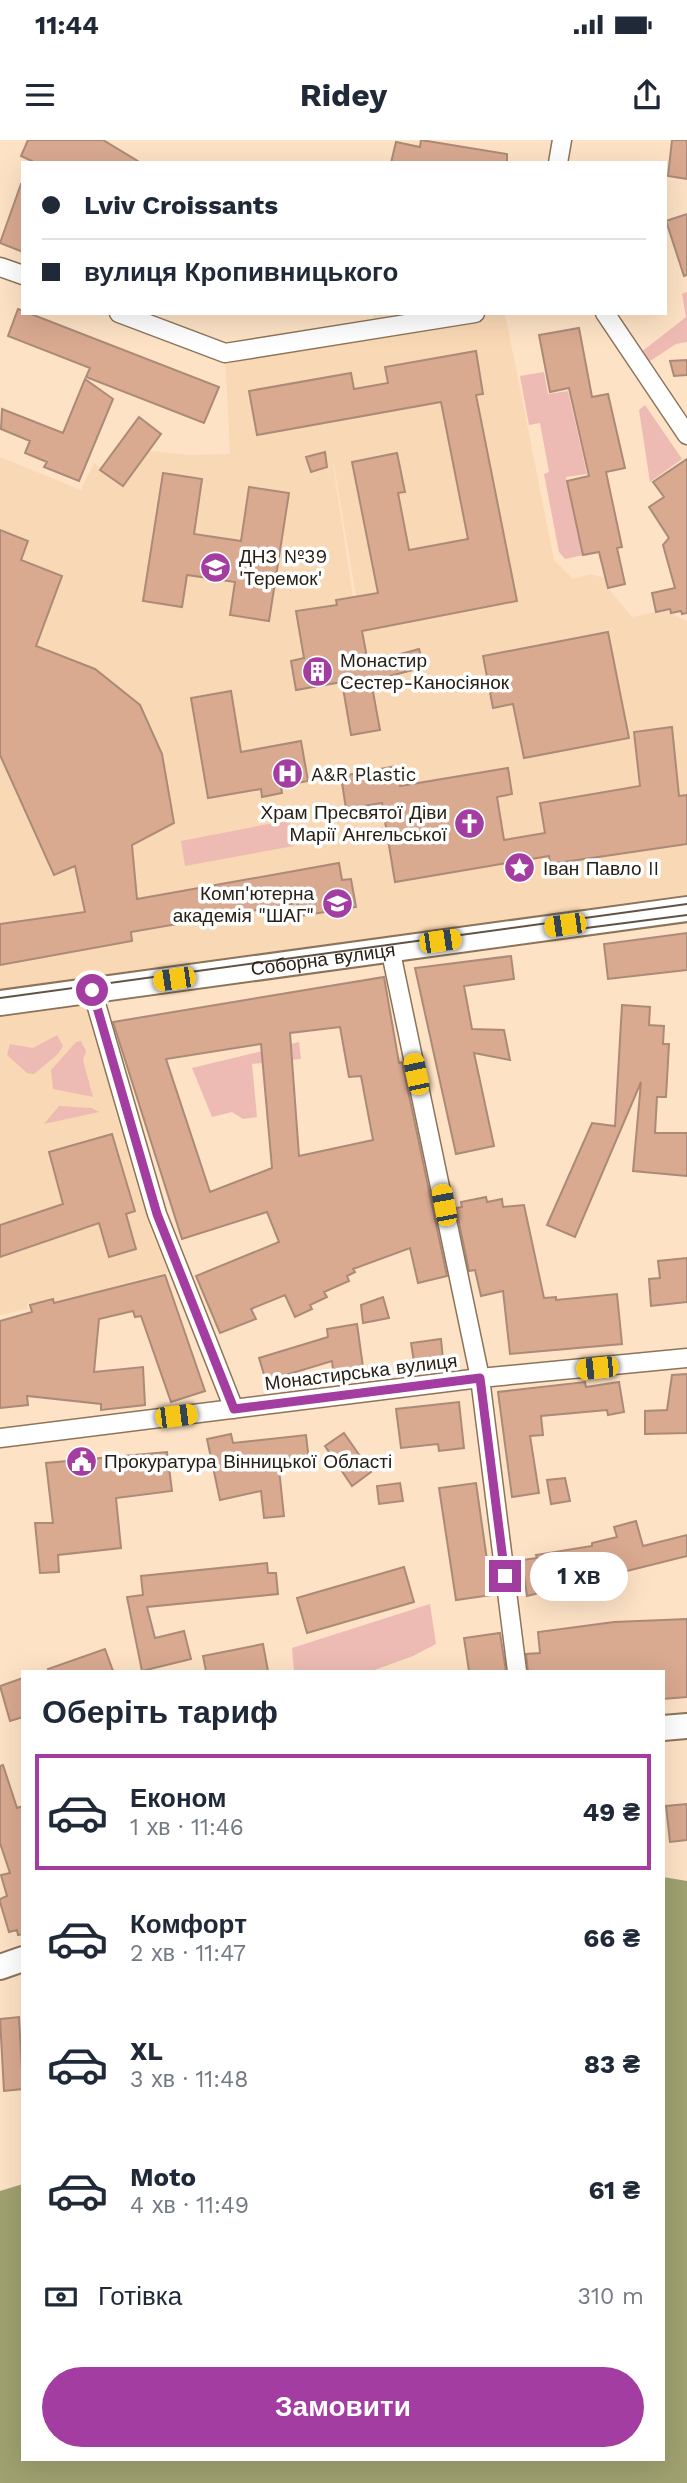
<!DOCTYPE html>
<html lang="uk">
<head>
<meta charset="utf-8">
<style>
  :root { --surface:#fff; --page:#f6f6f7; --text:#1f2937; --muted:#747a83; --line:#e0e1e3; --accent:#a33da1 }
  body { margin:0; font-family:"Work Sans",sans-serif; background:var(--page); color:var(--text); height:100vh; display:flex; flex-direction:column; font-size:26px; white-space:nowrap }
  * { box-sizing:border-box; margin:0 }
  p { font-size:23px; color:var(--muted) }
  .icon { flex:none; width:38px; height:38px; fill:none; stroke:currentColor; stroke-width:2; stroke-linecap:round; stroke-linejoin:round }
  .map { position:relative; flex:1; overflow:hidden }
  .sheet { position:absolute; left:21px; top:1530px; width:644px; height:791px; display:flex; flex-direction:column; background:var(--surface); border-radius:0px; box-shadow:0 7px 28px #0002 }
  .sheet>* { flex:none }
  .top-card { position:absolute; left:21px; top:21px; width:646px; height:154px; border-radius:0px; box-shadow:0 7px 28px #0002; display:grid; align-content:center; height:154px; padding:0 21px; background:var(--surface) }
  .end { position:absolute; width:32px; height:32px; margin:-16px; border:9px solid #a33da1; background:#fff; box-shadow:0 0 0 4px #fff }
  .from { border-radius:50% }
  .bubble { position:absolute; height:49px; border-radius:24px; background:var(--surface); box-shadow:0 7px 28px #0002; font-size:23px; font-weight:700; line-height:49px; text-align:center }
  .car { position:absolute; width:21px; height:42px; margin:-21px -10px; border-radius:9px; box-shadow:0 0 5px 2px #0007; background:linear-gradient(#f5c518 24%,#345 0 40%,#f5c518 0 76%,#345 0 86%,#f5c518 0) }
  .top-card b { display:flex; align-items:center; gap:24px; height:66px; font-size:26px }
  .top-card b+b { border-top:2px solid var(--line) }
  .top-card i { width:18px; height:18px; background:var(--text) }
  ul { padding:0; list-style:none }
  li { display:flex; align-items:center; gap:21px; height:116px; margin:0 14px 10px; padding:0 7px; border:4px solid transparent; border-radius:0px }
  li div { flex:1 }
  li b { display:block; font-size:26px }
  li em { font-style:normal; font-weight:700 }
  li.current { border-color:var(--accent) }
  li>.icon { width:63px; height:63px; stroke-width:1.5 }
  h2 { padding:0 21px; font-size:32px; line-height:84px }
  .pay { display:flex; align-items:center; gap:18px; height:77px; padding:0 21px; font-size:26px }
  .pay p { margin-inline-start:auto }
  .primary-button { display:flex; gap:14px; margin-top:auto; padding:14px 21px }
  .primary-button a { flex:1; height:80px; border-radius:42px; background:var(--accent); color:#fff; font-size:28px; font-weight:700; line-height:80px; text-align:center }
  .status { display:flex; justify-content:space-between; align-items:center; height:49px; padding:0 35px; background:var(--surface); direction:ltr }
  .status svg { height:19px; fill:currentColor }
  header { display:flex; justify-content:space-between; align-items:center; height:91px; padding:0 21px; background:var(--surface); font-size:32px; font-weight:700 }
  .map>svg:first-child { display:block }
  .built { fill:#f9d8b5; fill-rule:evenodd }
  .green { fill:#edbbb3 }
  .water { fill:#a0a170 }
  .building { fill:#d9a990; stroke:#ac8a78; stroke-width:2; fill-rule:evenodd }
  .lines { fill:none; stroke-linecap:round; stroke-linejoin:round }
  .street-casing { stroke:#8c745a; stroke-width:21 }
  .secondary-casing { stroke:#8c745a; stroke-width:28 }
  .street { stroke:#fff; stroke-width:18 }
  .secondary { stroke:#fff; stroke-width:24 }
  .tram { stroke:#615344; stroke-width:2 }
  .route { stroke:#a33da1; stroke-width:9 }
  .labels { text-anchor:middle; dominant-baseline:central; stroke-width:7; stroke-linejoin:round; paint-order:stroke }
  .poi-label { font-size:19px; fill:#292015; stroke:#fff; text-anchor:start }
  .street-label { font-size:19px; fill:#292015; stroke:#fff }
</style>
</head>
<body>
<div class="status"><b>11:44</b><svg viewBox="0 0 49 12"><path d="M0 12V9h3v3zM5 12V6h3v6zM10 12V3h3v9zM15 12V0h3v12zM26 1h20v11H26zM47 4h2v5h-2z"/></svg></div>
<header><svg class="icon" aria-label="menu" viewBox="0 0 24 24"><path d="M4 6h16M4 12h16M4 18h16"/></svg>Ridey<svg class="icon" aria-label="share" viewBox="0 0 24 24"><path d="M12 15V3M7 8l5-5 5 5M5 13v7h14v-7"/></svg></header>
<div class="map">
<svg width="687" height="2343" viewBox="0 0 687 2343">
  <rect width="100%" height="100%" fill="#fde2c5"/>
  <!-- built -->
  <path class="built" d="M373,173h132l49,247 19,19 18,-5 14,4 3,10 24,29 32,-7 23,11v289l-595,80 23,120 35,118 18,44 -113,30 -2,-4 -26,6v5l-27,6v-858l81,33 13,-27 29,23 27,-35 39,4 41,-1 -5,-101 151,-23zM333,325h1l27,161 -8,-29z"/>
  <!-- green -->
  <path class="green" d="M687,152v50l-11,2 -29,19 -7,-10 46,-36 -4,-23z
    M544,232l4,22 20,-3 19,83 -21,3 17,78 -18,4 -6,-7 -15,-78 5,-2 -9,-49 -11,2 -9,-49z
    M645,265l37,54 -32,23 -11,-72z
    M289,680l5,26 -109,20 -4,-25z
    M57,895l6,11 -5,8 -24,20 -7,-1 -20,-18 3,-11 23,4z
    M81,901l5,10 -3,9 10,37 -40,-8 -2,-19 25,-28z
    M299,902l2,17 -49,5 5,53 -14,2 -11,-7 -20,5 -20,-49z
    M59,966l33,2 7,4 -55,12z
    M430,1464l6,40 -23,12 -41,15h-78l-2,-23z"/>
  <!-- water -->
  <path class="water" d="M663,1737l24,4v602h-687v-292l23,-7v275h640z"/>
  <!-- building -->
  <path class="building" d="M28,0h75l38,23h-105l-15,-7z
    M421,0l86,14v9h-116l5,-21 24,5z
    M672,0h15v39l-19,-3z
    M21,44h2v68l-23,-9z
    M687,74v61l-3,1 -18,-55z
    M18,169l201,78 -15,36 -118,-46 4,-9 -82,-32z
    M579,188l13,69 16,-3 17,74 -19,4 16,75 -5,1 8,36 -17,4 -9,-36 -16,3 -16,-74 22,-5 -20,-88 -19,4 -11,-57z
    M476,211l7,43 -7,1 41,206 -155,30 6,32 51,-14 5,18 -53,14 9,49 -29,5 -9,-53 -46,8 -5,-29 13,-3 -8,-47 41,-6 -1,-5 42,-7 -26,-131 45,-9 8,39 -7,1 11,57 59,-11 -27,-137 -184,33 -8,-44 102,-18 3,16 34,-6 -3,-16z
    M687,220v15l-13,1 -4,-15z
    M85,239l28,20 -34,82 -35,-14 3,-5 -22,-9 5,-12 -29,-12 1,-20 61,24z
    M139,277l22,17 -38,52 -23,-16z
    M325,312l2,15 -16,5 -5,-15z
    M687,319v154l-5,1 -1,-3 -10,2 -1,-4 -14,3 -4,-19 23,-5 -12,-43 6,-7 -20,-31 15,-10 -11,-15z
    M163,333l39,6 -8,55 47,7 8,-54 40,6 -20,128 -39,-6 5,-33 -48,-7 -5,32 -39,-6z
    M0,390l28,11 -7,19 41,16 -26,70 59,23 45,36 22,49 12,69 -42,22 5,54 202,-36 3,17 9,-1 5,28 -56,9 -3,-13 -166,29 1,9 -132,24v-41l85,-12 -10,-46 -21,9 -54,-120z
    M608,492l21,106 -105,20 -11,-54 -20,4 -10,-52z
    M231,551l10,61 60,-11 7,40 -27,5 1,7 -20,4 -1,-8 -53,9 -17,-100z
    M672,587l7,69 8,-1v49l-137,20 -1,-8 -154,26 -13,-79 -36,6 -5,-33 56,-10 3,20 108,-18 4,26 -15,3 7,43 41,-7 -5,-30 100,-17 -6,-54z
    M687,793v37l-79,9 -4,-35z
    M511,816l3,23 -50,7 8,43 32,1 6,30 -36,-7 20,93 -38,8 -41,-186z
    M384,837l15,86 3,-1 45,214 -29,7 -8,-35 -57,21 2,3 -8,4 2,5 -25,11 3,5 -17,8 2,4 -17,8 -10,-22 -34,14 5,10 -36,14 -24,-57 83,-34 -12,-30 -85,27 -69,-217zM340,887l9,50 12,-1 12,64 -74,16 -9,-123zM261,904l11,124 -62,24 -44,-133z
    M622,865l28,2 -1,18 15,1 -1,18h6l-3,53h-9l-2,36h32v43l-54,-5 8,-89 -66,155 -28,-12 45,-102 23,3z
    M112,994l23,77 -9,3 10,35 -27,8 -10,-34 -99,34v-32l63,-21 -14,-52z
    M486,1057l1,5 15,-3 1,8 21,-2 20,93 12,-1v3l61,-6 5,50 -112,10 -7,-63 -22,5 -6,-26 -6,1 -13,-63 6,-1 -1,-5z
    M687,1118v44l-36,4 -2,-27 11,-1 -2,-17z
    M165,1135l40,116 -34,11 -30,-86 -6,1 -2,-6 -34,8 -5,53 49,-5 2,38 -44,5v-6l-74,-8 1,9 -28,3v-87l32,-9 -2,-7 23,-6 1,4z
    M383,1157l6,21 -26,5 -2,-18z
    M357,1184l7,50 -30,4 -2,-17 -66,20 -7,-23 69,-21 -1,-8z
    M441,1199l2,20 -29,3 -3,-19z
    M687,1234v59l-42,1v-23l22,-1 5,-35z
    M585,1242l1,5 33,-5 5,30 -16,3 -1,-5 -66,6 2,19 -13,1 9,57 -27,4 -14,-105z
    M459,1262l5,46 -25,3 -1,-7 -37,4 -5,-39z
    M344,1293l27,39 -19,14 -27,-40z
    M231,1294l2,9 73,-8 3,26 -13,2 1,5 -18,1 5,47 -20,2 -3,-27 -41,9 -13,-61z
    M167,1312l5,39 -56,7 5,50 -63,7 1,17 -19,1 -5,-50h18l-7,-60z
    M565,1338l5,23 -19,3 -4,-24z
    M400,1343l3,18 -24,3 -2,-18z
    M476,1343l16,112 -36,5 -17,-112z
    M636,1381l7,25 44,-11v21l-160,40 -5,-36 15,-2 -1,-3 56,-9v-3l25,-6 -3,-10z
    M267,1423l1,10h8l2,21 -131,13 8,31 29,-7 7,28 -49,12 -15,-74 16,-2 -2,-19z
    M404,1427l10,35 -107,31 -10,-35z
    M687,1479v78l-24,2v-28h-135l-2,-17 14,-1 -2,-21 76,-10z
    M500,1493l6,38h-37l-5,-33z
    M263,1504l5,27h-62l-3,-15z
    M105,1509l8,22h-64l-1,-2z
    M23,1538v39l-13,4 -10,-35z
    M3,1625l14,43 6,-2v128l-5,1 -1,-5 -8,2 -9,-30v-3l7,-3 -6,-21 9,-2 -10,-30v-77z
    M687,1664v36l-17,2 -4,-36z
    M19,1877l4,72 -19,2 -4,-72z"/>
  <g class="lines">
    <defs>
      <path id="street" d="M558,23l4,-23
        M0,127l23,8
        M119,173l106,40 250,-40
        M605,173l82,122
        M390,808l90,430 37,293
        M92,850l65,224 77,195
        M0,1298l480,-60 207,-20"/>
      <g id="secondary">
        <path id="s1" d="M0,863l687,-94"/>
        <path d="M663,1588l24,-2"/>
        <path d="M0,1827l23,-8"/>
      </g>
    </defs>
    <!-- street casing -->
    <use href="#street" class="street-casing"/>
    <!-- secondary casing -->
    <use href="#secondary" class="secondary-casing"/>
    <!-- street -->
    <use href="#street" class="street"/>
    <!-- secondary -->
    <use href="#secondary" class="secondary"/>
    <!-- tram -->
    <path class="tram" d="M586,788l101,-13
      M0,858l687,-94"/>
  </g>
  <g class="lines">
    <!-- route -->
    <path class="route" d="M92,850l65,224 77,195 246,-31 25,198"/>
  </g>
  <!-- icons -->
  <defs>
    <symbol id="school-disc" viewBox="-11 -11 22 22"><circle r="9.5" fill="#a33da1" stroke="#fff"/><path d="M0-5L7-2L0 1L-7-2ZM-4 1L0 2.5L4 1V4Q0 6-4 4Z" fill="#fff"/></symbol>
    <symbol id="building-disc" viewBox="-11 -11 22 22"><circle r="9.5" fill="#a33da1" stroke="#fff"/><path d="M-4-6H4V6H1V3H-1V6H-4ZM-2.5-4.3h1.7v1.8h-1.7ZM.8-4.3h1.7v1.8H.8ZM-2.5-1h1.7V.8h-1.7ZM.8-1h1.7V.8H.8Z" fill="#fff"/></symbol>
    <symbol id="hospital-disc" viewBox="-11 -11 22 22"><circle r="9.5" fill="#a33da1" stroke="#fff"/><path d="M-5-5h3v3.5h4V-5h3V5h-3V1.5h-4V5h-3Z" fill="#fff"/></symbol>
    <symbol id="church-disc" viewBox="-11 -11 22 22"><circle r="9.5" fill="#a33da1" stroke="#fff"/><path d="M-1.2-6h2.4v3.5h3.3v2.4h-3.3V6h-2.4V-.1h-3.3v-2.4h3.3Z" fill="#fff"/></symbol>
    <symbol id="sight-disc" viewBox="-11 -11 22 22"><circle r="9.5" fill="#a33da1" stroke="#fff"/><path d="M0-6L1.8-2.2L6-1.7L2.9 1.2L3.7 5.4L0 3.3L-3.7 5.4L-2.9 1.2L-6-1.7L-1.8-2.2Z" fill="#fff"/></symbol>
    <symbol id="civic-disc" viewBox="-11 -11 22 22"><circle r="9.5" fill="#a33da1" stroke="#fff"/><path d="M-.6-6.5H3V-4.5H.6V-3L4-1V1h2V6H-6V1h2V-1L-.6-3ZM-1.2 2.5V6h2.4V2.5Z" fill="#fff"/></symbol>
  </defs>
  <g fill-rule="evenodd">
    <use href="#school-disc" x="198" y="410" width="35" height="35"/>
    <use href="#building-disc" x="300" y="514" width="35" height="35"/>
    <use href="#hospital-disc" x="270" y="616" width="35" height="35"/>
    <use href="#church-disc" x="452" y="666" width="35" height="35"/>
    <use href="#sight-disc" x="502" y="710" width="35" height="35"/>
    <use href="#school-disc" x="320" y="746" width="35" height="35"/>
    <use href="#civic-disc" x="64" y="1304" width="35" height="35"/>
  </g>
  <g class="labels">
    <!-- poi labels -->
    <g class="poi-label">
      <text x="239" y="416">ДНЗ №39<tspan x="239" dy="22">'Теремок'</tspan></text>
      <text x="340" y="520">Монастир<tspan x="340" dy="22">Сестер-Каносіянок</tspan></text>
      <text x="311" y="634">A&amp;R Plastic</text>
      <text x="447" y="672" text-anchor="end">Храм Пресвятої Діви<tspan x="447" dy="22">Марії Ангельської</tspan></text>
      <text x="543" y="728">Іван Павло II</text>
      <text x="314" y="753" text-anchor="end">Комп'ютерна<tspan x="314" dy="22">академія "ШАГ"</tspan></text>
      <text x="104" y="1321">Прокуратура Вінницької Області</text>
    </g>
    <!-- street labels -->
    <g class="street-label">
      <text stroke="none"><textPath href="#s1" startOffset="326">Соборна вулиця</textPath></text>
      <text transform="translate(361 1232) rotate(-7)">Монастирська вулиця</text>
    </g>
  </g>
</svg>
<i class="end from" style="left:92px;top:850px"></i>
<i class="end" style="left:505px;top:1436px"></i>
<div class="bubble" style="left:530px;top:1412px;width:98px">1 хв</div>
<i class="car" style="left:565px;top:785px;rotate:262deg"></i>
<i class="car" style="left:440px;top:801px;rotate:82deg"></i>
<i class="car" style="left:174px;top:839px;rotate:262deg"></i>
<i class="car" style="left:416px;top:934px;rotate:348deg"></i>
<i class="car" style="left:444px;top:1065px;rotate:349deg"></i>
<i class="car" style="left:597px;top:1228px;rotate:264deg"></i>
<i class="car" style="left:176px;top:1276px;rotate:83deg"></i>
<div class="top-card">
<b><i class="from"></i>Lviv Croissants</b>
<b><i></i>вулиця Кропивницького</b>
</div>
<section class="sheet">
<h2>Оберіть тариф</h2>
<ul>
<li class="current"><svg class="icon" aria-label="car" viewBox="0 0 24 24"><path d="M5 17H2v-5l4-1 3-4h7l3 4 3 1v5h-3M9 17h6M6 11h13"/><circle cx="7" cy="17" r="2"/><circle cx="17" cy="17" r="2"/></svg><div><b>Економ</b><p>1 хв · 11:46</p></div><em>49 ₴</em></li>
<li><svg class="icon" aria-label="car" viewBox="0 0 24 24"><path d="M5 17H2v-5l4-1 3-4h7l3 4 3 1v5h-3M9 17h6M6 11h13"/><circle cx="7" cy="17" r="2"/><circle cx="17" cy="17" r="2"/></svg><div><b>Комфорт</b><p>2 хв · 11:47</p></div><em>66 ₴</em></li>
<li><svg class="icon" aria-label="car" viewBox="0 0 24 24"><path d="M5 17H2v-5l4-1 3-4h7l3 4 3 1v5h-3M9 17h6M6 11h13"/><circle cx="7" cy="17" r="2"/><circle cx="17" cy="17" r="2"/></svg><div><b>XL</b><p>3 хв · 11:48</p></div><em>83 ₴</em></li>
<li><svg class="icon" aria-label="car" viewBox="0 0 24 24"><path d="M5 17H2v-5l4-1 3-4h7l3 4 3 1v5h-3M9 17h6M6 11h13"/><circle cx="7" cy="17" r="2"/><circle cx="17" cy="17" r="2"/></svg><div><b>Moto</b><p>4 хв · 11:49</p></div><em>61 ₴</em></li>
</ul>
<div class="pay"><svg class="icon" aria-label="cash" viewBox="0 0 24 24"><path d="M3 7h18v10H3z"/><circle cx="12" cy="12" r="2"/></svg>Готівка<p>310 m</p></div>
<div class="primary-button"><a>Замовити</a></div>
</section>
</div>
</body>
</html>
